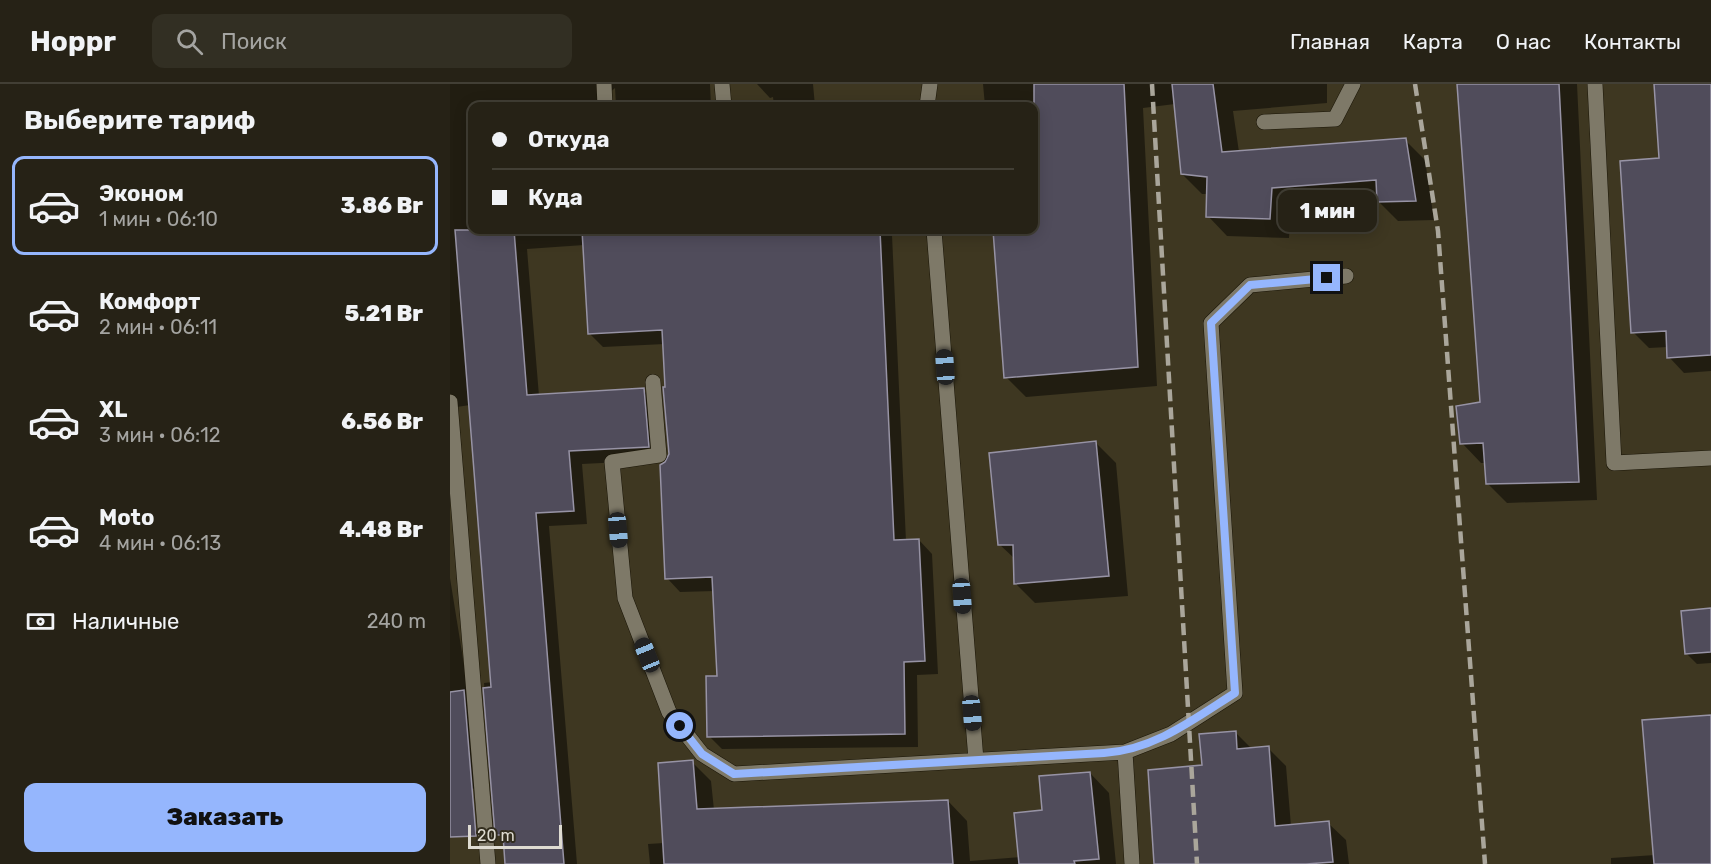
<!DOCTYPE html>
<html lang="ru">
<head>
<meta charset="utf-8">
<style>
  :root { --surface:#262216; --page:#322f23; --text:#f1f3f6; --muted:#a4a4a1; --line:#423f35; --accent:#95b6fd }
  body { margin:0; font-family:Rubik,sans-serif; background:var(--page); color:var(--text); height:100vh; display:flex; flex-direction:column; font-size:22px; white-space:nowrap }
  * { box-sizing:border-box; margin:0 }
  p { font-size:20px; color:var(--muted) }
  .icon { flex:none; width:33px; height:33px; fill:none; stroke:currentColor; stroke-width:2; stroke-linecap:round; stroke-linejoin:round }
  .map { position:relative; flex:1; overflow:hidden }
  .drawer { display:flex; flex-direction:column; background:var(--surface); width:450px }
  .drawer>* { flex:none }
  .banner { position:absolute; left:18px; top:18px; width:570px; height:132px; border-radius:12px; box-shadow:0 3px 15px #0003,0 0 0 2px var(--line); display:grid; align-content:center; height:132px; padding:0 24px; background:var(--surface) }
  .scale { position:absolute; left:18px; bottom:15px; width:94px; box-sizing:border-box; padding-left:6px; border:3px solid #dfdcd2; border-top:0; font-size:16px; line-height:21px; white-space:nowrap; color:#dfdcd2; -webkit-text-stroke:4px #322d1e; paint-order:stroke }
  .end { position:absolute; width:27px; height:27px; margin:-14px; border:8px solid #95b6fd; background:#111; box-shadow:0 0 0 3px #111 }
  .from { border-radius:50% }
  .bubble { position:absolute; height:42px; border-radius:12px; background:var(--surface); box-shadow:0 3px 15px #0003,0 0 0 2px var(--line); font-size:20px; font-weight:800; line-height:42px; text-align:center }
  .car { position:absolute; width:18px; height:36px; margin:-18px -9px; border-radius:8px; box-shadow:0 0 4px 2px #0007; background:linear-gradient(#222 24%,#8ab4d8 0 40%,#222 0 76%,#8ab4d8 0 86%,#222 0) }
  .banner b { display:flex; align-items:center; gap:21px; height:57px; font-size:22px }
  .banner b+b { border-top:2px solid var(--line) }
  .banner i { width:15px; height:15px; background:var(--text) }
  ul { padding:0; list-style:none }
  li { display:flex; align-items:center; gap:18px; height:99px; margin:0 12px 9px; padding:0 12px; border:3px solid transparent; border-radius:12px }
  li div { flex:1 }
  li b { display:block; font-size:22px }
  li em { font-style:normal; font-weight:800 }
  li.active { border-color:var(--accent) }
  li>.icon { width:54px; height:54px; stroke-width:1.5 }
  h2 { padding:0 24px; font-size:27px; line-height:72px }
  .pay { display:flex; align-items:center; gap:15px; height:66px; padding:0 24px; font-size:22px }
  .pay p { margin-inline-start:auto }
  .primary-button { display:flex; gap:12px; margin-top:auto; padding:12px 24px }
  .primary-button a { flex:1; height:69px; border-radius:12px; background:var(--accent); color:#111; font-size:24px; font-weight:800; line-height:69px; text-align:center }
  header { display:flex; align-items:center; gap:36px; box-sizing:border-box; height:84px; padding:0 30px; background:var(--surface); border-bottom:2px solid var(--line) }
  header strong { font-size:28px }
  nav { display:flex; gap:33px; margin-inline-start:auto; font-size:21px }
  .search { width:420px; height:54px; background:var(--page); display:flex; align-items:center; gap:15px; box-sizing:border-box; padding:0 21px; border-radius:12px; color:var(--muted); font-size:22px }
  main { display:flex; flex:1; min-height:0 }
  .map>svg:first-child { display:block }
  .built { fill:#3e3721; fill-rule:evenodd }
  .shadow { fill:#0007 }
  .building { fill:#504c5b; stroke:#9793a5; stroke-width:1.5 }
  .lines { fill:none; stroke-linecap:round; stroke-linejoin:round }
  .minor-casing { stroke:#1a1507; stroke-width:16 }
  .minor { stroke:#7e7968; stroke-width:15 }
  .rail { stroke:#aaa69b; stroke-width:4.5; stroke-dasharray:12 6; stroke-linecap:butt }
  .route { stroke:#95b6fd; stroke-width:8 }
</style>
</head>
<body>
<header>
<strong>Hoppr</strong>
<div class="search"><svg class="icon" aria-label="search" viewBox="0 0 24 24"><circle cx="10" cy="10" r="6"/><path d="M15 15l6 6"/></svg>Поиск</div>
<nav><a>Главная</a><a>Карта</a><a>О нас</a><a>Контакты</a></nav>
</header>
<main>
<section class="drawer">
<h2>Выберите тариф</h2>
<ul>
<li class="active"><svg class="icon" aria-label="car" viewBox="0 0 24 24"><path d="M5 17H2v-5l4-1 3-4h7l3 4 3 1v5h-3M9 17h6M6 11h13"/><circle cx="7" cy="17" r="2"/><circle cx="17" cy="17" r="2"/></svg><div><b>Эконом</b><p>1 мин · 06:10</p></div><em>3.86 Br</em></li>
<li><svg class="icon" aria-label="car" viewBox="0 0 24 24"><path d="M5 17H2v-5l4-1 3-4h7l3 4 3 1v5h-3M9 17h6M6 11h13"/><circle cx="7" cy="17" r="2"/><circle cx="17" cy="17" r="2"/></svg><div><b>Комфорт</b><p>2 мин · 06:11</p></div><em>5.21 Br</em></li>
<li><svg class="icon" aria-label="car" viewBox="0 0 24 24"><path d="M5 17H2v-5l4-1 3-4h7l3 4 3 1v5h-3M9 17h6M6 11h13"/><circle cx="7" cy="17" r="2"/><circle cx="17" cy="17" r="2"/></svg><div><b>XL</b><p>3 мин · 06:12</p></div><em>6.56 Br</em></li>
<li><svg class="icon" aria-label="car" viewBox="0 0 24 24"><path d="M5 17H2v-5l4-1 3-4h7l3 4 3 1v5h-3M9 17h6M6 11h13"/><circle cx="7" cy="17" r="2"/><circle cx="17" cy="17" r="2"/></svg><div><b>Moto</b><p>4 мин · 06:13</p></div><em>4.48 Br</em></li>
</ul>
<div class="pay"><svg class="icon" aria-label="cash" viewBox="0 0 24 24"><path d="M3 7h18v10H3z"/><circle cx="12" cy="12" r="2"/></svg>Наличные<p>240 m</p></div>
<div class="primary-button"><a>Заказать</a></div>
</section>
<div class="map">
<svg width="1261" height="780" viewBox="0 0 1261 780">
  <rect width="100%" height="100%" fill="#322d1e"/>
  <!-- built -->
  <path class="built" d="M0,0h1261v780h-1261zM22,22h562v124h-562z"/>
  <!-- shadow -->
  <path class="shadow" d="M0,0h260l1,22h-95l-1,-18 -7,6v12h-136v124h169v4l84,-4h162l5,5 14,306 13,-1 13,14 6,120 -21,1 1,72 -196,2 -13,-13 10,-58 -4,-87 -35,1 -13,-14 -1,-114 4,-10 -5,-110 -62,3 -14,-14 -5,-88 -57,4 12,147 104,-6 14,14 4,56 -79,4 5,60 -38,2 28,338h-70l-7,-83 -8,-8 -8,-90 8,-1 -22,-277 -20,3z
    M307,0h56l2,22h-41l-1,-9 -3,1z
    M533,0h344v19l-94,8 6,41 166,-12 20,20 9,60 -36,1 -20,-20 -87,7 -2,30 -62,-2 -19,-20v-22h-6l-20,-20 -7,-70 -32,4 14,278 -131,11 -20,-20 -12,-147h40v-124h-49z
    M1008,0h119l20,416 -90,3 -19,-19 -2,-21h-5l-19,-20 20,-40z
    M1206,0h55v287l-27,2 -15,-16 -1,-10 -19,1 -16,-16 28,-172z
    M646,359l20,20 12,133 -93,7 -20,-20v-24l-16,-15z
    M0,494l18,112 16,98 -34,2z
    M1261,526v53l-14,1 -11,-11 -3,-41z
    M1261,632v148h-100v-6l44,-3 -11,-133z
    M785,648l17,17 16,-1 18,18 5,60 37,-3 18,17 3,24h-193l48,-97z
    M242,678l19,19 3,29 234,-9 19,20 3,40 50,-4 24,-46 46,-38 19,20 7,71h-466l-2,-20 16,-1z"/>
  <!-- building -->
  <path class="building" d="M584,0h90l14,283 -134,11 -11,-148h41z
    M722,0h41l9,68 184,-14 10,63 -39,1 -1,-22 -104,8 -2,31 -64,-2 1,-40 -26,-3z
    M1007,0h102l20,398 -93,2 -3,-41 -23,1 -4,-38 24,-4z
    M1204,0h57v271l-44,3 -1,-27 -35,2 -11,-172 39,-3z
    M5,146h59l13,165 117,-7 5,59 -80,4 5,60 -38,2 28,351h-59l-2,-29h-8l-12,-147 8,-1z
    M132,146h298l14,310 25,-1 6,122 -21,1 1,72 -198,3 -1,-61h11l-5,-99 -47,2 -5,-114 5,-3 4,-8 -6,-67h2l-3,-57 -74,4z
    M646,357l13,135 -95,8 -1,-39h-15l-9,-92z
    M1261,524v44l-26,2 -4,-43z
    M14,606l12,146 -26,1v-145z
    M1261,631v149h-57l-12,-144z
    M786,647l1,18 32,-3 6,80 54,-5 4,41 -27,2h-152l-6,-94 54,-5 -3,-31z
    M243,676l4,49 251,-9 5,64h-289l-6,-101z
    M640,688l9,87 -25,2 1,3h-56l-5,-51 28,-3 -3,-34z"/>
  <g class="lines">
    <defs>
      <path id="minor" d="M154,0l1,22
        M272,0l2,22
        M1145,0l19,379 97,-5
        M477,22l3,-22
        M814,38l71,-3 18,-35
        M484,146l42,530
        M203,298l6,73 -47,7 13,136 44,114 33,42 32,20 391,-22 7,112
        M0,318l38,462
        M675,668l46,-18 64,-41 -24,-370 39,-38 96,-9"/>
    </defs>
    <!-- minor casing -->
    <use href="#minor" class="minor-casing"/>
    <!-- minor -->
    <use href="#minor" class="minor"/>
    <!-- rail -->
    <path class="rail" d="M702,0l45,780
      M965,0l23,147 47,633"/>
  </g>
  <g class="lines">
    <!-- route -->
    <path class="route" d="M230,642l22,28 32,20 370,-21c50,-3 90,-34 131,-60l-24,-370 39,-38 77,-7"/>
  </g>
</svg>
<div class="scale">20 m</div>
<i class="end from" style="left:230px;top:642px"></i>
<i class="end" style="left:877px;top:194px"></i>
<div class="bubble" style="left:828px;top:106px;width:99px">1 мин</div>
<i class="car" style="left:495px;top:283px;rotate:356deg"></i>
<i class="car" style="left:168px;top:446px;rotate:175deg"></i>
<i class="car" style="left:512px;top:512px;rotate:176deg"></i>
<i class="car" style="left:197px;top:571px;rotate:338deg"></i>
<i class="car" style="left:522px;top:629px;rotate:175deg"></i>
<div class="banner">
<b><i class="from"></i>Откуда</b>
<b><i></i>Куда</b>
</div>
</div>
</main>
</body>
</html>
